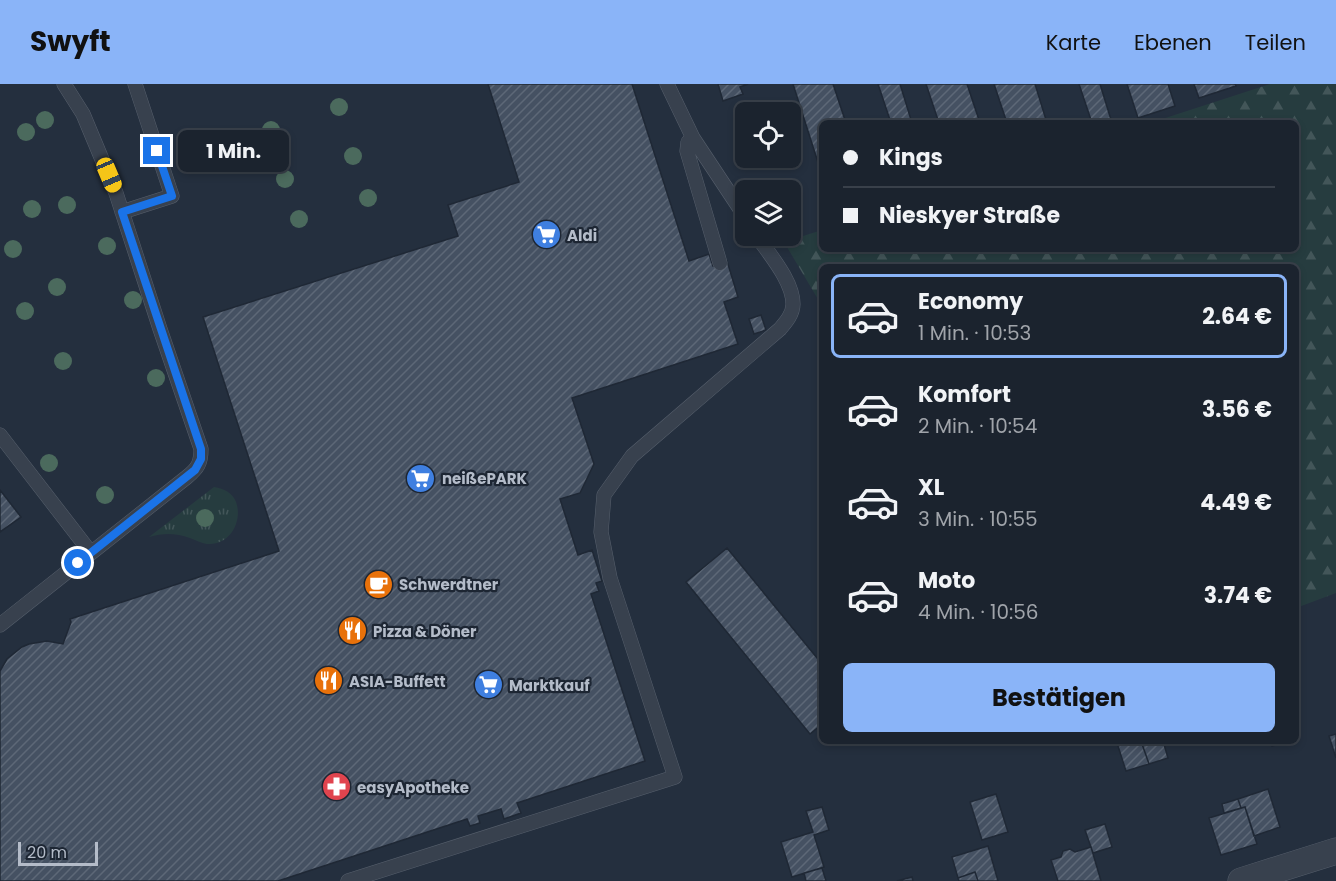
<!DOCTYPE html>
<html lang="de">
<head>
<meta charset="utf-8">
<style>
  :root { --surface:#1b232e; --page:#282f3a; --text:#f1f3f6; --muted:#a0a4aa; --line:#39404a; --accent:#8ab4f8 }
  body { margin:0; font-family:Poppins,sans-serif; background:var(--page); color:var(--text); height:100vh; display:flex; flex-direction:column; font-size:22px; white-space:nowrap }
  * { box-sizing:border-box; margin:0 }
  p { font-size:20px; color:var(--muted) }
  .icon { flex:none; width:33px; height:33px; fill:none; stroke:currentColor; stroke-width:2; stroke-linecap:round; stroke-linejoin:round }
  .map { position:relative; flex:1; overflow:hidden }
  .panel { position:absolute; left:819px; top:180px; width:480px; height:480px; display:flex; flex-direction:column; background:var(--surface); border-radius:9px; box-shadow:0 3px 9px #0003,0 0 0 2px var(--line) }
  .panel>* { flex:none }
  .guide { position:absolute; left:819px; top:36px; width:480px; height:132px; border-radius:9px; box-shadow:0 3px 9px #0003,0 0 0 2px var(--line); display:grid; align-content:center; height:132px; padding:0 24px; background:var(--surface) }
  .tools { position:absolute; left:735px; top:18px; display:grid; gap:12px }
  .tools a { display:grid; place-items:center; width:66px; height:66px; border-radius:9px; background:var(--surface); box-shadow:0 3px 9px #0003,0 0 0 2px var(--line); font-size:30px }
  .scale { position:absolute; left:18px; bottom:15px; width:80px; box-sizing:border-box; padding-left:6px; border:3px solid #b4bcc9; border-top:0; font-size:16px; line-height:21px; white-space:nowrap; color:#b4bcc9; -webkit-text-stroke:4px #1d2633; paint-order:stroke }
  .end { position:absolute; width:27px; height:27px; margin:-14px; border:8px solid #1a73e8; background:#fff; box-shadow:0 0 0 3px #fff }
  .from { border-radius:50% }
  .bubble { position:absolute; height:42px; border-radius:9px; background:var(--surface); box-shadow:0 3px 9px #0003,0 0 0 2px var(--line); font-size:20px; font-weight:700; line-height:42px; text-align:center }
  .car { position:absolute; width:18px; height:36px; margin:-18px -9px; border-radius:8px; box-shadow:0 0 4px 2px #0007; background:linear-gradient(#f5c518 24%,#345 0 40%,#f5c518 0 76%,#345 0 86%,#f5c518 0) }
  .guide b { display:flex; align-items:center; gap:21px; height:57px; font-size:22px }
  .guide b+b { border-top:2px solid var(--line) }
  .guide i { width:15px; height:15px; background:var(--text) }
  ul { padding:10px 0 0; list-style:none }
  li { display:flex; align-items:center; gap:18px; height:84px; margin:0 12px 9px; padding:0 12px; border:3px solid transparent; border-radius:9px }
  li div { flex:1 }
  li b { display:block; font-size:22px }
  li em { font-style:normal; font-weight:700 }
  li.selected { border-color:var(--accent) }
  li>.icon { width:54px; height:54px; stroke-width:1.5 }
  .action { display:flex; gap:12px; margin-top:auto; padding:12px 24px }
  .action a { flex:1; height:69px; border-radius:9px; background:var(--accent); color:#111; font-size:24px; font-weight:700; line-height:69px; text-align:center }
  header { display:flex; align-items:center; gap:36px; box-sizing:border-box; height:84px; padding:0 30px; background:var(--accent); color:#111 }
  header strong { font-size:28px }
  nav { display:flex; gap:33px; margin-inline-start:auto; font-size:21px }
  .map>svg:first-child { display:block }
  .grass { fill:url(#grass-tufts) }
  .forest { fill:url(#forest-firs) }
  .building { fill:url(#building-hatch); stroke:#1f2835; stroke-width:1.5 }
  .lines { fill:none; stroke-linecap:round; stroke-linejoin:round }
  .service-casing { stroke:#565f6c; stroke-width:15 }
  .minor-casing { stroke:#565f6c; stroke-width:27 }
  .service { stroke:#38414e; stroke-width:14 }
  .minor { stroke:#38414e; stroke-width:26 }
  .tree { fill:#4b6a5d }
  .route { stroke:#1a73e8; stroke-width:8 }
  .labels { text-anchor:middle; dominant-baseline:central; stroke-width:4.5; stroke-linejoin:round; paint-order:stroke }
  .poi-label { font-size:15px; font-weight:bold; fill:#b4bcc9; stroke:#1d2633; text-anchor:start }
</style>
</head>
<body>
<header>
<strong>Swyft</strong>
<nav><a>Karte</a><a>Ebenen</a><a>Teilen</a></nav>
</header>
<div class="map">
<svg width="1336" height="797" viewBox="0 0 1336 797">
  <defs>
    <pattern id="grass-tufts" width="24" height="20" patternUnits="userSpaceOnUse" patternTransform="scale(1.5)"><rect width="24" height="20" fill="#263c3f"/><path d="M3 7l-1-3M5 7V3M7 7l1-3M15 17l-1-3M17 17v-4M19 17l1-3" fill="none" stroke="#435659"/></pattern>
    <pattern id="forest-firs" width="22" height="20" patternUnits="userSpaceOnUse" patternTransform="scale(1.5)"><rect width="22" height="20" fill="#263c3f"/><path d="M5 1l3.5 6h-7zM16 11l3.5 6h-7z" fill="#435659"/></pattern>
    <pattern id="building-hatch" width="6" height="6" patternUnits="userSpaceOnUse" patternTransform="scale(1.5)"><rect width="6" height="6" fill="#455162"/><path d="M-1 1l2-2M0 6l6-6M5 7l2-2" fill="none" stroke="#5d6877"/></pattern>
  </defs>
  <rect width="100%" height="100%" fill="#242f3e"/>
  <!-- grass -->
  <path class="grass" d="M214,403c10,2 18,5 22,15 7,19 -6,44 -29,42 -6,-1 -11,-4 -17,-6 -14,-5 -27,-5 -41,-1z"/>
  <!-- forest -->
  <path class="forest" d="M1270,0h66v509l-40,15v-341h-474v39l-38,-64 38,-12v19h474v-126h-146z"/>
  <!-- building -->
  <path class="building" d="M488,0h144l57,177 20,-7 4,12 14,-5 11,36 -14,5 14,42 -166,54 22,66 -14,29 -20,6 18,56 14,-5 10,31 -6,2 3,8 -8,3 54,167 -128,42 4,10 -17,6 -3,-10 -23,7 2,7 -10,3 -3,-7 -189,62h-278v-210l7,-12 15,-12 7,-3 18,-3 16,3 8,-22 -1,-3 209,-68 -76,-234 255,-81 -10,-31 71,-23z
    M718,0h30l-8,3 3,7 -20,7z
    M793,0h40l13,39h-24v52z
    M878,0h22l12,39h-21z
    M926,0h41l13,39h-41z
    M994,0h41l12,39h-40z
    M1079,0h21l12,39h-20z
    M1127,0h41l7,22 -37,12z
    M1194,0h41l1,2 -37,12z
    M761,231l5,15 -12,4 -5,-15z
    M0,406l21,27 -21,15z
    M727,464l95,116v60l-12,10 -124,-152z
    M1336,650v24l-7,-22z
    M1134,657h7l8,23 -23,7 -8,-25z
    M1141,657h22l5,17 -19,6z
    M1270,657h17l-15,5z
    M1268,705l12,38 -26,9 -9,-29 -4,1 -3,-9z
    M996,710l12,38 -26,8 -12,-38z
    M1238,715l3,9 -17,5 -2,-9z
    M822,723l7,23 -15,5 10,32 -32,10 -11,-35 32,-10 -7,-21z
    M1245,723l12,37 -36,11 -12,-37z
    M1105,740l7,23 -19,6 -8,-23z
    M988,762l10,35h-20l-3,-9 -17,6 -6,-21z
    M1091,763l10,34h-43l-7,-21 10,-3 2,-6 7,-2 5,3z
    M822,784l4,13h-20l-2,-8z
    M975,788l3,9h-19l-1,-3z
    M912,793l1,4h-16z"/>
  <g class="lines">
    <defs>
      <path id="service" d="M667,0l26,54 53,80
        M693,54l-5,4 -1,9 33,112
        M122,128l50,-16 -37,-112
        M0,351l91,118
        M0,541l187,-148c11,-9 14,-14 14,-28l-41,-120 -44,-136 -33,-79 -19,-30
        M348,797l327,-104 -65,-199 -9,-46 3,-37 28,-39 148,-127c6,-7 13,-15 13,-25 0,-23 -24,-50 -36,-68"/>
      <path id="minor" d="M1241,797l95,-30"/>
    </defs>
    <!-- service casing -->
    <use href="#service" class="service-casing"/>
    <!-- minor casing -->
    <use href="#minor" class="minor-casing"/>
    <!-- service -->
    <use href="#service" class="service"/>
    <!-- minor -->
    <use href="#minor" class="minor"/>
  </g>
  <!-- trees -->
  <g class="tree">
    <circle cx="339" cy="23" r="9"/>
    <circle cx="45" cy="36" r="9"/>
    <circle cx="271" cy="46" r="9"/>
    <circle cx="26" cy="48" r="9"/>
    <circle cx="353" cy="72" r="9"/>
    <circle cx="285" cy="95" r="9"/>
    <circle cx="368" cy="114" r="9"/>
    <circle cx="67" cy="121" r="9"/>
    <circle cx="32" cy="125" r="9"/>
    <circle cx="299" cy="135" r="9"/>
    <circle cx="107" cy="162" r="9"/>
    <circle cx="13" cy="165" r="9"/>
    <circle cx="57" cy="203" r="9"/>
    <circle cx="133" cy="216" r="9"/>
    <circle cx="25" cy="227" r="9"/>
    <circle cx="63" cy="277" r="9"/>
    <circle cx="156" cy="294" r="9"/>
    <circle cx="49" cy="379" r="9"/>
    <circle cx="105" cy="411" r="9"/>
    <circle cx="205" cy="434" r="9"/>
  </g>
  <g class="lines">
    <!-- route -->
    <path class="route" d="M78,479l117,-93 6,-11v-10l-79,-237 50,-16 -15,-45"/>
  </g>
  <!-- icons -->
  <defs>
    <symbol id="supermarket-disc" viewBox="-11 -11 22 22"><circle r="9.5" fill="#3f7fe0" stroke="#1d2633"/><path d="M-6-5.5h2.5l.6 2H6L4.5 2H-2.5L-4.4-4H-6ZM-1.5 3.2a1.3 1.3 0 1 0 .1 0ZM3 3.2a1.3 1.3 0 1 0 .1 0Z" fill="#fff"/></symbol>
    <symbol id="cafe-disc" viewBox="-11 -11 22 22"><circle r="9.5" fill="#e8710a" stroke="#1d2633"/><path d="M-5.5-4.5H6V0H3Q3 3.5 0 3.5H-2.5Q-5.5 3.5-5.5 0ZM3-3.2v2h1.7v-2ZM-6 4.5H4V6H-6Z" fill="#fff"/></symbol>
    <symbol id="restaurant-disc" viewBox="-11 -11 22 22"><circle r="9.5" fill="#e8710a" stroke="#1d2633"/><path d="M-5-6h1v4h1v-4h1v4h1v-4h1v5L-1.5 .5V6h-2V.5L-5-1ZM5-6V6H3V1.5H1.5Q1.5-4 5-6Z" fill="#fff"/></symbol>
    <symbol id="pharmacy-disc" viewBox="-11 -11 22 22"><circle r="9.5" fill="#e0444e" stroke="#1d2633"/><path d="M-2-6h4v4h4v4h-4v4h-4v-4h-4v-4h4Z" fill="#fff"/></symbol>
  </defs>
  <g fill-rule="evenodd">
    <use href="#supermarket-disc" x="530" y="134" width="33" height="33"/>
    <use href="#supermarket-disc" x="404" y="378" width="33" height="33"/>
    <use href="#cafe-disc" x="362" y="484" width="33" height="33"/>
    <use href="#restaurant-disc" x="336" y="530" width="33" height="33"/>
    <use href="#restaurant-disc" x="312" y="580" width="33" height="33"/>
    <use href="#supermarket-disc" x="472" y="584" width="33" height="33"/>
    <use href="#pharmacy-disc" x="320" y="686" width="33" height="33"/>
  </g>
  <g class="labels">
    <!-- poi labels -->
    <g class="poi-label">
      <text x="567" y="151">Aldi</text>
      <text x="442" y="394">neißePARK</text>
      <text x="399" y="500">Schwerdtner</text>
      <text x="373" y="547">Pizza &amp; Döner</text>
      <text x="349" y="597">ASIA-Buffett</text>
      <text x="509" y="601">Marktkauf</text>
      <text x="357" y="703">easyApotheke</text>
    </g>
  </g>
</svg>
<div class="tools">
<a><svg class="icon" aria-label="locate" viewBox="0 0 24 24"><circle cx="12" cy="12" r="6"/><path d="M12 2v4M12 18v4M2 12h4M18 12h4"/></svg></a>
<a><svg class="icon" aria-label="layers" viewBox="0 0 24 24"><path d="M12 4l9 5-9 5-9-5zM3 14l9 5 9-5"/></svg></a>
</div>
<div class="scale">20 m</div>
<i class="end from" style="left:78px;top:479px"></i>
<i class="end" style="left:157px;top:67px"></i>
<div class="bubble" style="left:178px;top:46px;width:111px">1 Min.</div>
<i class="car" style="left:109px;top:91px;rotate:157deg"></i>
<div class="guide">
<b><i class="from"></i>Kings</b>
<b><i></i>Nieskyer Straße</b>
</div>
<section class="panel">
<ul>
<li class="selected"><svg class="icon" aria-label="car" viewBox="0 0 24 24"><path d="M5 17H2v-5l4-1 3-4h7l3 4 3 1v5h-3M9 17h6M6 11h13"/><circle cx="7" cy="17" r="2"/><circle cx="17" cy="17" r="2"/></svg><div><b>Economy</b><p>1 Min. · 10:53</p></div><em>2.64 €</em></li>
<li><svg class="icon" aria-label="car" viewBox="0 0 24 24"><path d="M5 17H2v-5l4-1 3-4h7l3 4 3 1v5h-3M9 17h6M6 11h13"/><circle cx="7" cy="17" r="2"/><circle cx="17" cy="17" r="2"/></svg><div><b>Komfort</b><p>2 Min. · 10:54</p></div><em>3.56 €</em></li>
<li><svg class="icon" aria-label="car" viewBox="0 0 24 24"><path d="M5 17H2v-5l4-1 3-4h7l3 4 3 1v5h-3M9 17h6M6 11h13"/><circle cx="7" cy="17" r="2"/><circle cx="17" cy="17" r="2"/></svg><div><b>XL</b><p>3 Min. · 10:55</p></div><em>4.49 €</em></li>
<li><svg class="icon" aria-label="car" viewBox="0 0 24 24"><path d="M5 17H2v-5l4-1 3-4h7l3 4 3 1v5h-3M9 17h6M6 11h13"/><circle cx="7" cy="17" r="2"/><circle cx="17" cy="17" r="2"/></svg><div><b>Moto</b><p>4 Min. · 10:56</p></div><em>3.74 €</em></li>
</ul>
<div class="action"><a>Bestätigen</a></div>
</section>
</div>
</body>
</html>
